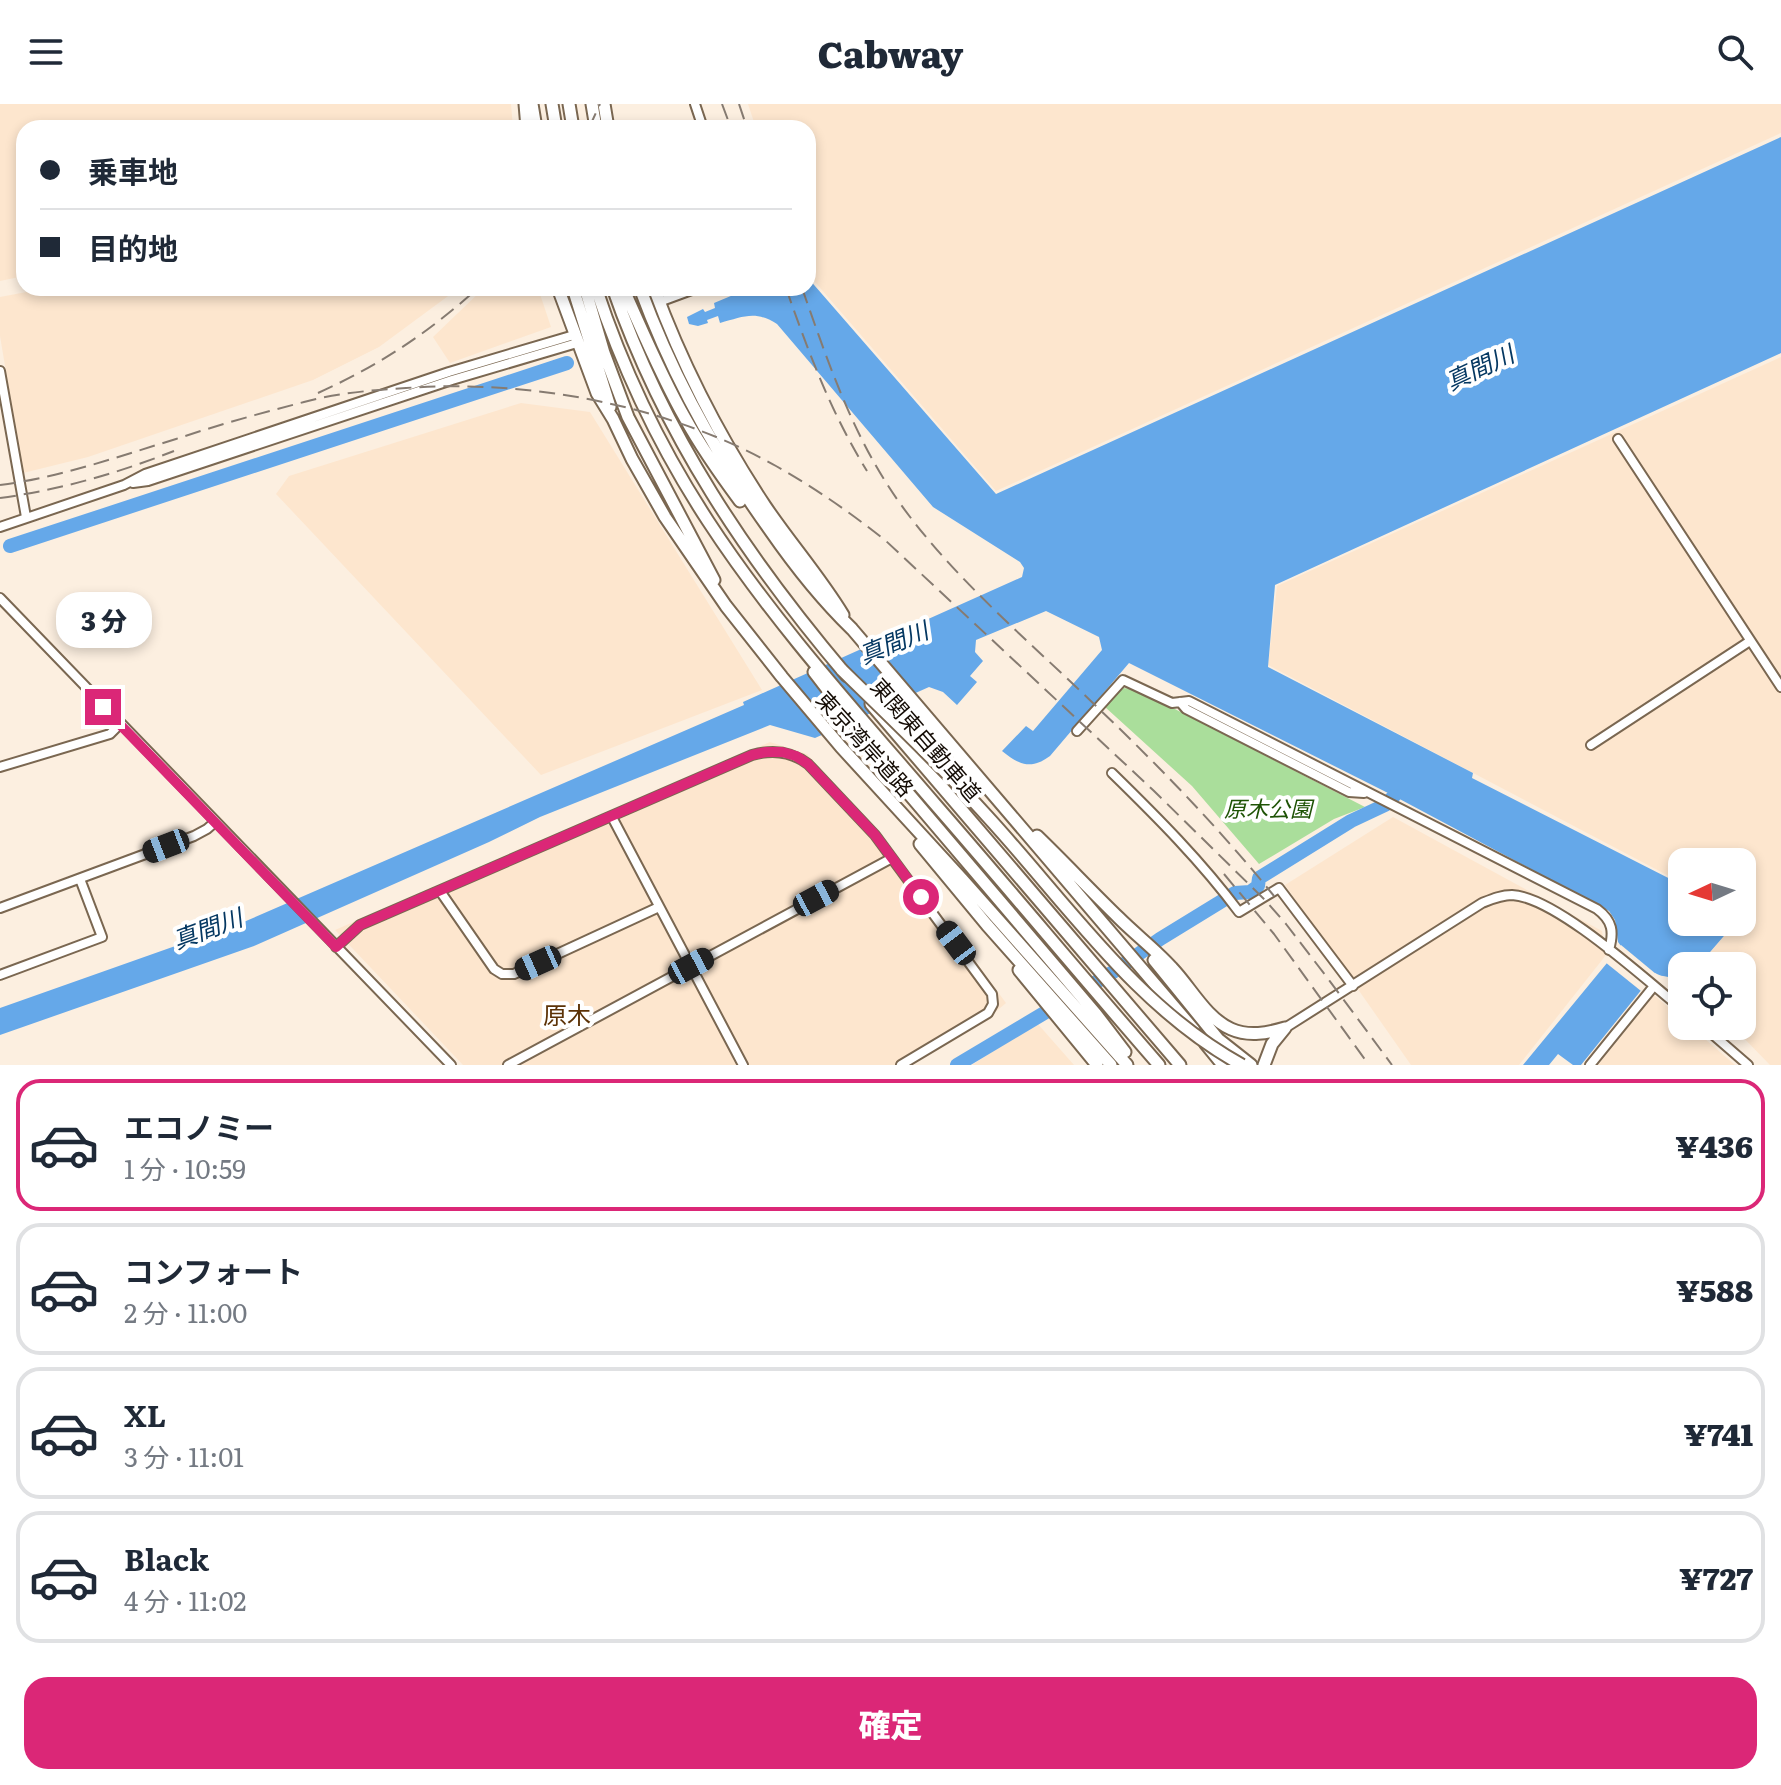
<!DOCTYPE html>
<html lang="ja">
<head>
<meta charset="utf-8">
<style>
  :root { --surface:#fff; --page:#f2f2f3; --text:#1f2937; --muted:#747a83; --line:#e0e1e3; --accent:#db2777 }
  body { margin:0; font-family:Literata,"Noto Sans JP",serif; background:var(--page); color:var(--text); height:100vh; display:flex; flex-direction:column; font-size:30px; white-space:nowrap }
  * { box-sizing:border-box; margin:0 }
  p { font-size:26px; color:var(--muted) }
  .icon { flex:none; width:44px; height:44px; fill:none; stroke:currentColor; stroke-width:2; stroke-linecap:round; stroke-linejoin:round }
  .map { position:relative; height:961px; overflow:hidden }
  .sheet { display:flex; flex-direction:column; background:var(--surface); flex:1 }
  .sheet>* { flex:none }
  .top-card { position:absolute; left:16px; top:16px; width:800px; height:176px; border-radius:24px; box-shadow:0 4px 12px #0003; display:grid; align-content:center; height:176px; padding:0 24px; background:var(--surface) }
  .needle { width:52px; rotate:266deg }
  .controls { position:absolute; left:1668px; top:744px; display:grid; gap:16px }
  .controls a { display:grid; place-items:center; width:88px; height:88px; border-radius:16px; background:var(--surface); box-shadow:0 4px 12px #0003; font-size:40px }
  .end { position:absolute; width:36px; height:36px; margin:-18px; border:10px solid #db2777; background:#fff; box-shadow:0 0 0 4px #fff }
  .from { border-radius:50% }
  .bubble { position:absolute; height:56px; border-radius:24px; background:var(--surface); box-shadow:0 4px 12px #0003; font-size:26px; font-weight:800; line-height:56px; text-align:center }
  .car { position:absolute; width:24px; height:48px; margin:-24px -12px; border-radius:10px; box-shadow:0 0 6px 2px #0007; background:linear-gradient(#222 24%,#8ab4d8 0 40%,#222 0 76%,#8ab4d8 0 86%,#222 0) }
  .top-card b { display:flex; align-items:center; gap:28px; height:76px; font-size:30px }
  .top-card b+b { border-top:2px solid var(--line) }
  .top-card i { width:20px; height:20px; background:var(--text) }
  ul { padding:14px 0 0; list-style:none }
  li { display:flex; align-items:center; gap:24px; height:132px; margin:0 16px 12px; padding:0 8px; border:4px solid var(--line); border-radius:24px }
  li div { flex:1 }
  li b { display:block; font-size:30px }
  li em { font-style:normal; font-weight:800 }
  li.current { border-color:var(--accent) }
  li>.icon { width:72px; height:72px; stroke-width:1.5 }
  .button { display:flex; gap:16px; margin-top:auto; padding:16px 24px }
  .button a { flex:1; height:92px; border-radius:24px; background:var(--accent); color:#fff; font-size:32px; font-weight:800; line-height:92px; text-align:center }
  header { display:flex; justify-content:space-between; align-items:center; height:104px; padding:0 24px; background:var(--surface); font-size:36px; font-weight:800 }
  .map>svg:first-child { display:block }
  .built { fill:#fde6ce }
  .green { fill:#aade9b }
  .water { fill:#65a8e9 }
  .pier { fill:#fcefe0 }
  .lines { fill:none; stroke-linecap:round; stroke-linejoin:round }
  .river { stroke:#65a8e9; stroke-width:14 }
  .minor-casing { stroke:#7a6751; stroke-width:12 }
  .highway-casing { stroke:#7a6751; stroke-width:15 }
  .minor { stroke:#fff; stroke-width:8 }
  .highway { stroke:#fff; stroke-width:11 }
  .rail { stroke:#867b71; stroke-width:2; stroke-dasharray:16 8; stroke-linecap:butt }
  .highway-bridge-casing { stroke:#7a6751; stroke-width:15; stroke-linecap:butt }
  .highway-bridge { stroke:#fff; stroke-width:11 }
  .route { stroke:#db2777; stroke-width:10 }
  .labels { text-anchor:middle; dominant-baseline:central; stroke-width:8; stroke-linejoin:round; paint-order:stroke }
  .street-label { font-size:22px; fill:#130b04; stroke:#fff }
  .park-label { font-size:22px; font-style:italic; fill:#1e5305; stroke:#fff }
  .water-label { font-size:24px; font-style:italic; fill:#053862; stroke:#fff }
  .neighbourhood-label { font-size:24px; fill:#5c3206; stroke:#fff }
</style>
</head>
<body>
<header><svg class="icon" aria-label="menu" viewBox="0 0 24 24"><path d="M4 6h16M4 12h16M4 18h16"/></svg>Cabway<svg class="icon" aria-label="search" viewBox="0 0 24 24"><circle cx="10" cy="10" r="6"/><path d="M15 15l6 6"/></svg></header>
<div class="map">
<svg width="1781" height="961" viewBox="0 0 1781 961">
  <rect width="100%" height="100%" fill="#fcefe0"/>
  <!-- built -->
  <path class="built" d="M0,0h511l2,24h-489v148l-24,5z
    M748,0h1033v29l-785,358 -188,-217v-146h-52z
    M48,184h411l-80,59 -66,33 -225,77 -65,16 -23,-137v-39z
    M484,184h54l13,39 -101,36 -17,-26z
    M1781,253v708h-11l-38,-39h10v-60h-43l37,-44h6v-60h-60v21l-414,-218 9,-79z
    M521,299l69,9 172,278 -221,85 -265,-281 13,-18z
    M770,638l37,12 72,77 127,172 -20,17 -74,45h-449l-128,-135z
    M1393,713l209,114 4,24 -87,110h-108l-126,-180z
    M1654,891l28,24v7h8l45,39h-137z
    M1037,919l37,42h-102z"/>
  <!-- green -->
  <path class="green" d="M1122,584l14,1 229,118 -31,12 -75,45 -67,-78 -87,-79z"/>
  <!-- water -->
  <path class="water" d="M1781,33v216l-506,232 -7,82 205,106 -1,5 210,107v37h54l-38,44h-16v14c-9,-4 -19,-2 -27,-7l-74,92h-8l-15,-11 -9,11h-26l98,-119 -3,-4 -3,-22 -6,-9 -215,-115 -265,-133 -79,93c-19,14 -31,9 -48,-5l24,-25 7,5 69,-81 -3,-13 -53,-26 -70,29 -1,12 8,9 -13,15 7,6 -20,23 -14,-13 -14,-5 -114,51 -45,-13 -230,92 -51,25 -235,104 -254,89v-27l246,-87 498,-216 -1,-3 279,-125 2,-9 -4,-6 -87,-55 -156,-183c-22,-14 -34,-7 -57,-1l-2,-7 -11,4 1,3 -10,3 -9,-2 -2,-7 16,-8 2,3 10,-4 -1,-5 36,-15h58v-10l188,216z"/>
  <!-- pier -->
  <path class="pier" d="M1621,841l35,29 -15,17 -36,-29z"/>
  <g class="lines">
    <!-- river -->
    <path class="river" d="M10,442l557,-183
      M957,961l156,-93 47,-33 75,-46 15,-1 8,-6 1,-8 92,-57 34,-16 9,-9"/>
    <defs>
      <path id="minor" d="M695,0l8,24
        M659,198l38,-14
        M0,267l26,146
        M1618,335l163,248
        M133,379l15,-2 304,-101 125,-37
        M0,423l124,-42 21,-11 304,-102 125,-37
        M0,494l451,467
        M1180,598l6,7 163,83 15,1
        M1077,627l46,-51 49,23 17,-2 408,208c16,12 17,23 12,41
        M1591,641l159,-104
        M0,663l110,-33 10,-10
        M1112,669c45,44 89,88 127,139l40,-24 74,98
        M612,713l131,248
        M440,787l54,78 8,5h12l145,-67
        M0,804l194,-72 13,-7 8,-7
        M336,843l24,-22 392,-170c21,-6 39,-4 56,9l67,71 117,159 1,10 -5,9 -87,52
        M0,871l102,-38 -22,-58
        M1703,922l45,39
        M1285,924l197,-125c10,-4 19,-8 30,-8 44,2 134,85 170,114
        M508,961l384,-207
        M1590,961l64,-79"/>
      <path id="highway" d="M525,0l2,24
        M532,0l4,24
        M552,0l4,24
        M569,0l4,24
        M592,0l4,24
        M604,0l4,24
        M558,184l39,105 16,26 19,40 33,58 61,89 56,71 59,70 121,132 165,186
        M573,184l37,119
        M585,184l19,65 24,64 86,163
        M596,184c27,82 65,161 112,233 66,101 148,191 227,283 75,86 149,175 224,261
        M613,184c51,147 134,270 234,388
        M623,184c20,44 38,88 62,130 16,29 35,56 55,83
        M640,184c32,87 76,167 130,242 25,36 51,69 82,99l342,401
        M654,184c28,76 66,150 111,218 25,37 55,71 78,109
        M814,568l83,108 199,234 29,38
        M871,600l309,361
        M1037,732c28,27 54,55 82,82 17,17 37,32 53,50 19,20 34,50 59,61 18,8 37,4 54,-1
        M920,740l67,81 124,140
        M1154,856l64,79 33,26
        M1019,866l78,95
        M1205,939l18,22
        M1264,961l8,-21 13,-16"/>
    </defs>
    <!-- minor casing -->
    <use href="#minor" class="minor-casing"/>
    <!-- highway casing -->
    <use href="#highway" class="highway-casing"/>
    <!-- minor -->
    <use href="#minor" class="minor"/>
    <!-- highway -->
    <use href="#highway" class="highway"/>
    <!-- rail -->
    <path class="rail" d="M722,0l9,24
      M739,0l8,24
      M589,24l11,-24
      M786,184c22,63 45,125 81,183
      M802,184c26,74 51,149 97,214 55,77 129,138 197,204 63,60 123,122 178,190
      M318,289c62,-28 110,-60 160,-105
      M0,381c61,-8 117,-28 176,-46 42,-14 85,-26 128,-37 33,-9 69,-12 102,-14 123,-9 262,17 370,78 39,22 75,47 110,75l267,249 112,110 21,24 43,56 63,85
      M0,394c60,-8 118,-25 174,-47
      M1224,770l50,60 95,131"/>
    <defs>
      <path id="highway-bridge" d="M842,566c49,48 99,95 145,146 80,87 149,191 255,249"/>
    </defs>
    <!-- highway-bridge casing -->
    <use href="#highway-bridge" class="highway-bridge-casing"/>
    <!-- highway-bridge -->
    <use href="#highway-bridge" class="highway-bridge"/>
  </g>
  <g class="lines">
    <!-- route -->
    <path class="route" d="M103,603l233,240 24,-22 392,-170 14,-3h16l14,4 12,8 67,71 46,62"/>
  </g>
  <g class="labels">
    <!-- street labels -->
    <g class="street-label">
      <text transform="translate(927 635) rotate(49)">東関東自動車道</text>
      <text transform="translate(866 639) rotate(48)">東京湾岸道路</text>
    </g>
    <!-- park labels -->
    <g class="park-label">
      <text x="1268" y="703">原木公園</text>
    </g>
    <!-- water labels -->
    <g class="water-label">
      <text transform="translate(1479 262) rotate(-25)">真間川</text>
      <text transform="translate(893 537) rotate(-22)">真間川</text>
      <text transform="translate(207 823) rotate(-20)">真間川</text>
    </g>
    <!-- neighbourhood labels -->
    <g class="neighbourhood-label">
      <text x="567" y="909">原木</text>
    </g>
  </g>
</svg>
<div class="controls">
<a><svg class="needle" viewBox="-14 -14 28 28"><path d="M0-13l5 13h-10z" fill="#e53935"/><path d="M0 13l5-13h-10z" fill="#747a83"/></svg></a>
<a><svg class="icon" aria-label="locate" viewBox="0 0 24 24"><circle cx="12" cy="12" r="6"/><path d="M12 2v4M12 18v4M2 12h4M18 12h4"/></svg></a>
</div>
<i class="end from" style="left:921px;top:793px"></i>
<i class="end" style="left:103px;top:603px"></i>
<div class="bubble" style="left:56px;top:488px;width:96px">3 分</div>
<i class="car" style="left:166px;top:742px;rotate:249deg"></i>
<i class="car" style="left:816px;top:794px;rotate:62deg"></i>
<i class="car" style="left:956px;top:839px;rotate:323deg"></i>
<i class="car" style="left:538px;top:859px;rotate:246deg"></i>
<i class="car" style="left:691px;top:862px;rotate:62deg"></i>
<div class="top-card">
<b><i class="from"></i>乗車地</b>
<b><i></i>目的地</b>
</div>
</div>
<section class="sheet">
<ul>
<li class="current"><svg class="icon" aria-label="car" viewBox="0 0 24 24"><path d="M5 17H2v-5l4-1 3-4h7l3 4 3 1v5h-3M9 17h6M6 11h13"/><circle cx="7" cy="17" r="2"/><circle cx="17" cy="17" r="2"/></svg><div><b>エコノミー</b><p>1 分 · 10:59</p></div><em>¥436</em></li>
<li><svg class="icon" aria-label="car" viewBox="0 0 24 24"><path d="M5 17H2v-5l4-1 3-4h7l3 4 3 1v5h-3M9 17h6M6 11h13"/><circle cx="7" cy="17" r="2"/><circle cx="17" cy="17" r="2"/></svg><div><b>コンフォート</b><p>2 分 · 11:00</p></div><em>¥588</em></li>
<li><svg class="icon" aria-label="car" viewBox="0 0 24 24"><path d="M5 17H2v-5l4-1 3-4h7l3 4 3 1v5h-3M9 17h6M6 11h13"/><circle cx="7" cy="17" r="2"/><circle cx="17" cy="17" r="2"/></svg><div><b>XL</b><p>3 分 · 11:01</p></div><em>¥741</em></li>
<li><svg class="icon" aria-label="car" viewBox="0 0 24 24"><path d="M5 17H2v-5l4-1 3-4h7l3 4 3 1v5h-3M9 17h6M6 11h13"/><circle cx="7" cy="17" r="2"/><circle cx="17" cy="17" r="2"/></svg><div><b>Black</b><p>4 分 · 11:02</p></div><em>¥727</em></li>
</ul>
<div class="button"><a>確定</a></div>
</section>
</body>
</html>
